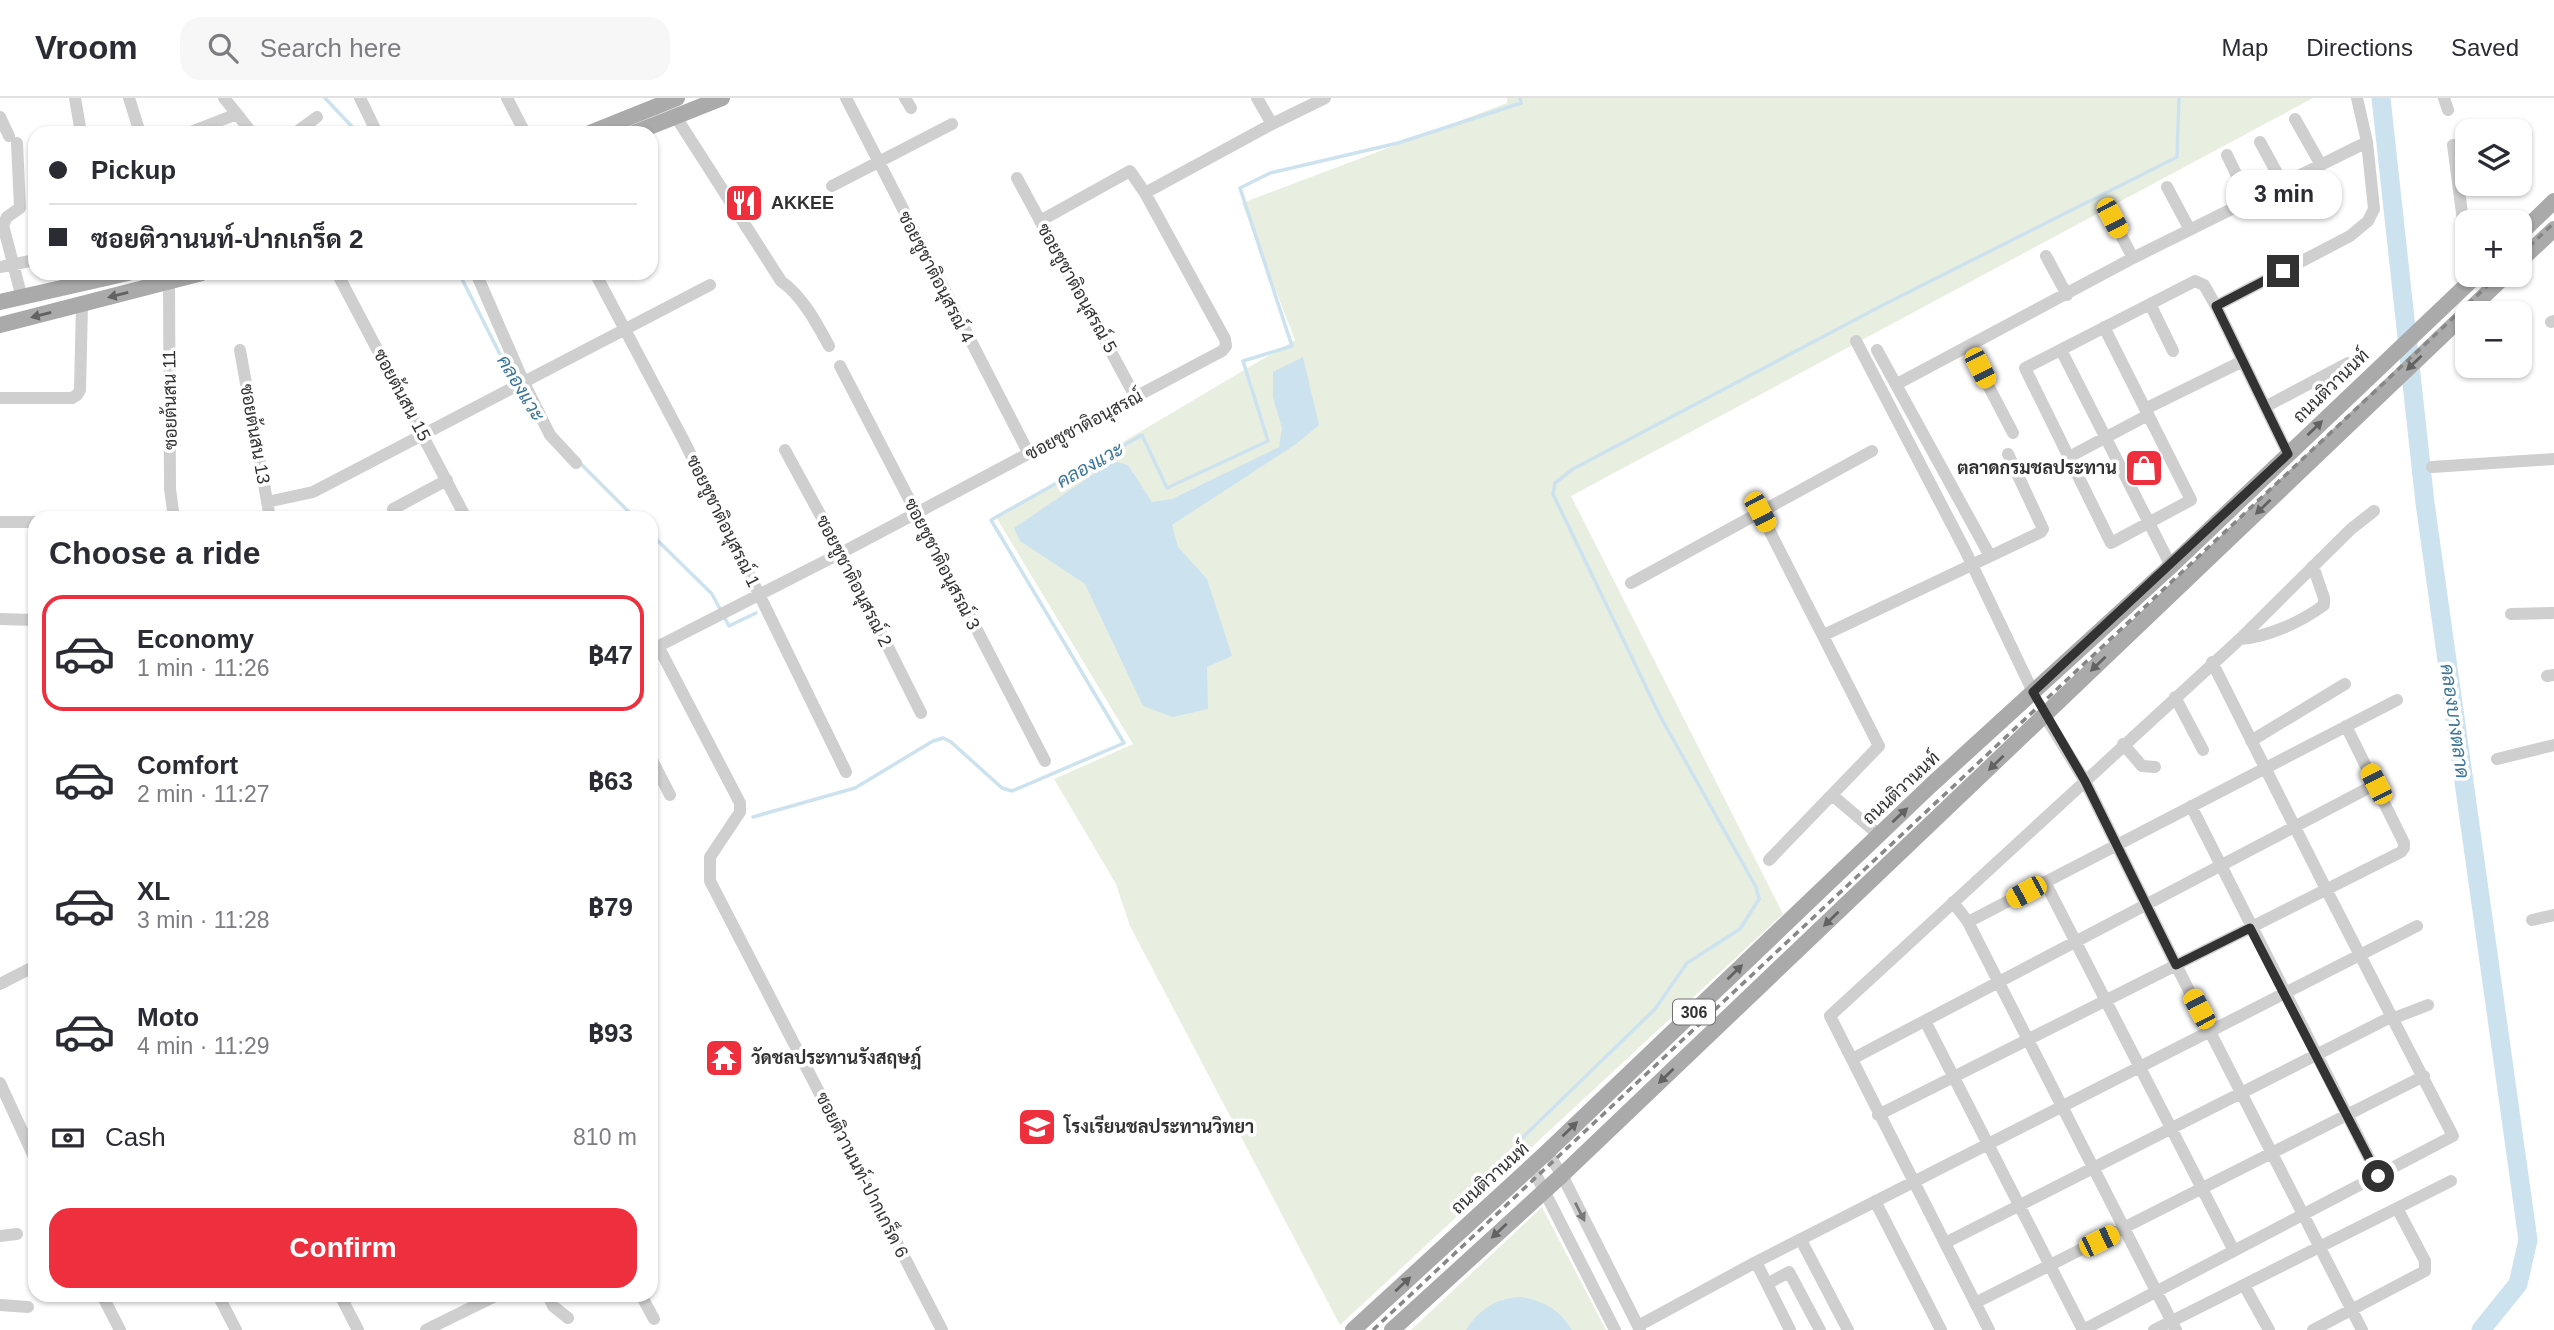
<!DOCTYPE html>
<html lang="en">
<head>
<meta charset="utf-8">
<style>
  :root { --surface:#fff; --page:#f7f7f7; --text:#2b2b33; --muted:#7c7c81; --line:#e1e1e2; --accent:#ee2f3e }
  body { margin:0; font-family:Helvetica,Sarabun,sans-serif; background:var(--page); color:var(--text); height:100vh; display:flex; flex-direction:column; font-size:26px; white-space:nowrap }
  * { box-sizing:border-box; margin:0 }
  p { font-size:23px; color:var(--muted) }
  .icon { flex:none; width:38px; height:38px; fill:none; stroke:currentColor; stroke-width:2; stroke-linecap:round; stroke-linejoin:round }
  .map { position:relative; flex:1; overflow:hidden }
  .sheet { position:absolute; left:28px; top:413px; width:630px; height:791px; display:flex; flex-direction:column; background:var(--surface); border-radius:21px; box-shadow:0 2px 5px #0004 }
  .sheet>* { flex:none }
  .banner { position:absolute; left:28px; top:28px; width:630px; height:154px; border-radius:21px; box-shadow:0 2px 5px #0004; display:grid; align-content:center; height:154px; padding:0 21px; background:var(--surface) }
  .controls { position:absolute; left:2455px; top:21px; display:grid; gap:14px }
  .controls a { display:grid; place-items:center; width:77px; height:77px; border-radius:14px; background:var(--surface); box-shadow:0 2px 5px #0004; font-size:35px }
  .end { position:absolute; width:32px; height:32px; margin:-16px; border:9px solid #323232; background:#fff; box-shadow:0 0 0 4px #fff }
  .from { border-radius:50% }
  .bubble { position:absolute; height:49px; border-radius:21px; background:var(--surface); box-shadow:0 2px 5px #0004; font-size:23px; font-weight:800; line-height:49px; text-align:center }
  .car { position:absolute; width:21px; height:42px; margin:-21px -10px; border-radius:9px; box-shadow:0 0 5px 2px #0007; background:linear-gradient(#f5c518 24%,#345 0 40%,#f5c518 0 76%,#345 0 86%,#f5c518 0) }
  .banner b { display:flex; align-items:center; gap:24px; height:66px; font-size:26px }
  .banner b+b { border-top:2px solid var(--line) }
  .banner i { width:18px; height:18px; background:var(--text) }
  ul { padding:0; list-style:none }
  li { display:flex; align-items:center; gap:21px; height:116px; margin:0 14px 10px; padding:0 7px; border:4px solid transparent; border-radius:21px }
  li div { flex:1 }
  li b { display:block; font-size:26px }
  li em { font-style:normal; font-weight:800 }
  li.on { border-color:var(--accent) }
  li>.icon { width:63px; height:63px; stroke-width:1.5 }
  h2 { padding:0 21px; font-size:32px; line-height:84px }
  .pay { display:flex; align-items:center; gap:18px; height:77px; padding:0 21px; font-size:26px }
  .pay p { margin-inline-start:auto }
  .primary-button { display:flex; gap:14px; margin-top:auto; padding:14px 21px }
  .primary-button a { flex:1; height:80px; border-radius:21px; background:var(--accent); color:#fff; font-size:28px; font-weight:800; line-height:80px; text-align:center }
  header { display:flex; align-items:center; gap:42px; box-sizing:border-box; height:98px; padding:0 35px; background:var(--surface); border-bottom:2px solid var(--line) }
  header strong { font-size:33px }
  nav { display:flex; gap:38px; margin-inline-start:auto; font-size:24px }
  .search { width:490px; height:63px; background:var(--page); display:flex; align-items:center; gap:18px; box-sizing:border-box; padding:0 24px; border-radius:21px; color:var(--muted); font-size:26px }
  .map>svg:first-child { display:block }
  .green { fill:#e8efe0 }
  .water { fill:#cce2ef }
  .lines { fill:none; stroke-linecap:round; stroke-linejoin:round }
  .stream { stroke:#cce2ef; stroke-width:3.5 }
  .river { stroke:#cce2ef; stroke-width:19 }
  .minor { stroke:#cfcfcf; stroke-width:12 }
  .major { stroke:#aaa; stroke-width:16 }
  .rail { stroke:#878787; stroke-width:3.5; stroke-dasharray:7 5; stroke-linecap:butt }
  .oneway { fill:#626262 }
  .oneway2 { fill:#797979 }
  .route { stroke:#323232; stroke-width:9 }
  .labels { text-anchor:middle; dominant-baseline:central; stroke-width:7; stroke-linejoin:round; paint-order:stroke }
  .shield { fill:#fff; stroke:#707070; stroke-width:2 }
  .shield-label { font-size:16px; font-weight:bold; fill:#323232 }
  .poi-label { font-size:18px; font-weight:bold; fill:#323232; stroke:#fff; text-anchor:start }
  .street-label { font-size:18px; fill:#323232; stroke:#fff }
  .water-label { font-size:19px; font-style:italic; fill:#3a759a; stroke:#fff }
</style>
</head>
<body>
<header>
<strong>Vroom</strong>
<div class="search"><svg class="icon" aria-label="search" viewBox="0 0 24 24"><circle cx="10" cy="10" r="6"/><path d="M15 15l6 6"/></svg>Search here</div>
<nav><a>Map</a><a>Directions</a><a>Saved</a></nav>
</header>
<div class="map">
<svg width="2554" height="1232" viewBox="0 0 2554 1232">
  <rect width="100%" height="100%" fill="#fff"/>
  <!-- green -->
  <path class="green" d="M1507,0h806l-742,398 212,418 -443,411 -210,-399 -14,-42 -62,-105 79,-35 -137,-227 299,-177 -53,-137 265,-100z
    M1542,1109l64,123h-195z"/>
  <!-- water -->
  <path class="water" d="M1303,259l16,68 -23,19 -124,81 6,22 29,32 25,77 -25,11 1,42 -35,8 -30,-11 -58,-122 -65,-43 -6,-13 99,-67 15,4 24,37 20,-3 107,-52 3,-19 -9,-30v-26z
    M1521,1199c23,4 39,13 51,33h-106c13,-21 31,-32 55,-33z"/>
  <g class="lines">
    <!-- stream -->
    <path class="stream" d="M325,0l33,35
      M459,175l64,127 8,10
      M579,364l56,56
      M651,436l61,60 17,32 27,-13
      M753,719l102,-29 78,-47 10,-3 8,4 51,46 10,3 112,-48 -133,-223 151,-85 25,53 101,-47 -25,-80 49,-15 -52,-158 30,-15 128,-30 123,-40 -1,-5
      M1521,1041l134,-130 32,-46 53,-34 19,-30 -3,-12 -96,-171 -107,-222 2,-11 18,-14 308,-163 296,-149 2,-59"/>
    <!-- river -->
    <path class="river" d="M2381,0l44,405 103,737 -10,44 -37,46"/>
    <!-- minor -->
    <path class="minor" d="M75,0l6,35
      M129,0l11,35
      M224,0l13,16
      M360,0l17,35
      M507,0l18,35
      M846,0l183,356
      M905,0l6,10
      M1257,0l15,26
      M2444,0l4,12
      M0,19l9,19
      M676,19l105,164c22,16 35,41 48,65
      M2295,21l26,46
      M188,35l49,-19 15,19
      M295,35l22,-16
      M2260,44l23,42
      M2453,47l11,83 4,8
      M2227,57l22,46
      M1017,80l119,220
      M832,88l120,-62
      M2167,89l23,43
      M2112,120l21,40
      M1040,123l90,-50 15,22
      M0,125l3,2 19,73
      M3,127l4,-8 13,-9 -3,-65
      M2046,158l21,39
      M0,169l35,-7
      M337,175l129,245
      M476,175l48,110 26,52 26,28
      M595,175l89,168 162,331
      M169,184l1,207 4,29
      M2150,206l23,47
      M2216,208l134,-70 18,-15 6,-12 -7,-67 -10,-44
      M2551,224l3,-1
      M2104,229l87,173 -80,43 -86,-175c57,-29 113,-58 170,-87l9,4 12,21 72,148
      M1856,243l109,209 68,142
      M1968,249l45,86
      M240,252l30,168
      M1877,252l113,206
      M2061,252l110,216
      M840,268l205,395
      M1897,286l236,-126 234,-116
      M0,300h72l5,-3 3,-5 2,-86
      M2265,309l83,-44
      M2145,311l98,-48
      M785,352l56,103 80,160
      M2069,359l79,-42
      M2432,369l122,-8
      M267,404l46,-10 397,-207
      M393,411l54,-29
      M1760,414l119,234 -110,114
      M0,424h35
      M1631,485l241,-132
      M2511,516l43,-1
      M0,521l35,1
      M1824,537l217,-103 2,-3 -35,-75
      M2240,541c28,-2 61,-17 84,-34v-7l-11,-32
      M658,548l82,157v9l-30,45v24l232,449
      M651,552l190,-97 381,-202 4,-5 -1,-7 -80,-146 127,-69 53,-26
      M2547,578l7,-1
      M2175,599l28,53
      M2045,618l40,65 91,184 186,365
      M2251,643l94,-57
      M2123,646l19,22 13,1
      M651,660l19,37
      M2497,661l57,-14
      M1832,697l47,40
      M2191,708l187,370
      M2045,784l189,369
      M1953,804l15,20 208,408
      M2532,822l22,-5
      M1968,824l429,-222
      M0,886l35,-18
      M2394,920l34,-13
      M1925,923l158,309
      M1852,961l524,-275
      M0,985l35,76
      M1878,1017l523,-263 3,-4v-5l-58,-117
      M1547,1054l15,23 78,155
      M1531,1067l84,165
      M1875,1103l66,129
      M0,1138l17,-2
      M1801,1142l47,90
      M1945,1145l448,-227
      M1756,1164l34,68
      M1767,1186l22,-12 31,58
      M2244,1187l25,45
      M102,1197l18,35
      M218,1197l18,35
      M340,1197l18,35
      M548,1197l5,11 15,12
      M641,1197l13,24
      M1975,1205l449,-227
      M0,1207l28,2
      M1638,1228l118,-64 661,-336
      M426,1232l71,-35
      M1989,1232l-159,-314 410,-377 111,-110 23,-18
      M2083,1232l370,-194 -127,-247 -114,-227
      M2154,1232l297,-149
      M2313,1232l112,-59v-10l-28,-53"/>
    <!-- major -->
    <path class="major" d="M590,35l87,-35
      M634,35l88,-35
      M2520,136l34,-33
      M2520,163l34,-32
      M0,204l128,-29
      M0,227l202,-52
      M1353,1232l194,-178 383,-366 241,-220 306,-291
      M1392,1232l170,-155 944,-900"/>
    <!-- rail -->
    <path class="rail" d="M2520,157l34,-32
      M1373,1232l1126,-1055"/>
  </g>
  <!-- one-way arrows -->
  <defs><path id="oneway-solid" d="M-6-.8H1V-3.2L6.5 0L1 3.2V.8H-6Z" transform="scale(1.75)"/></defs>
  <g class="oneway">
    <use href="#oneway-solid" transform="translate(118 197) rotate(166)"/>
    <use href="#oneway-solid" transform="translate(41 217) rotate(166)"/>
    <use href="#oneway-solid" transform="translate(2414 265) rotate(136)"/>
    <use href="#oneway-solid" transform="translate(2315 330) rotate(-44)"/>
    <use href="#oneway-solid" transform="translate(2263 409) rotate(136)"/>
    <use href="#oneway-solid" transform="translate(2098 566) rotate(136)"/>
    <use href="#oneway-solid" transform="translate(1996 665) rotate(136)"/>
    <use href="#oneway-solid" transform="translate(1900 717) rotate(-43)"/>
    <use href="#oneway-solid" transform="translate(1831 821) rotate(136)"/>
    <use href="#oneway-solid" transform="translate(1735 874) rotate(-44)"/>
    <use href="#oneway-solid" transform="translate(1666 978) rotate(136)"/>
    <use href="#oneway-solid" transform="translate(1570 1031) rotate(-44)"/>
    <use href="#oneway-solid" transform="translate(1499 1133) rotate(137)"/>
    <use href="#oneway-solid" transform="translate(1403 1186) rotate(-43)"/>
  </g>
  <use class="oneway2" href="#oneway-solid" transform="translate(1580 1114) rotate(63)"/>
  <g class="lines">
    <!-- route -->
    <path class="route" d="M2283,173l-67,35 72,148 -255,238 52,89 91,184 74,-37 128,248"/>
  </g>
  <!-- icons -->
  <defs>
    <symbol id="restaurant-square" viewBox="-11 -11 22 22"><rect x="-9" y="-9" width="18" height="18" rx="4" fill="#ee2f3e" stroke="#fff"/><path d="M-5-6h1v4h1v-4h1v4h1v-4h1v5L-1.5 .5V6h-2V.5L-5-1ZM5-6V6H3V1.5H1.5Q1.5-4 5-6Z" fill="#fff"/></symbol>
    <symbol id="shop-square" viewBox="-11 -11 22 22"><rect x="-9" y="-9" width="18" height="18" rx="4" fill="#ee2f3e" stroke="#fff"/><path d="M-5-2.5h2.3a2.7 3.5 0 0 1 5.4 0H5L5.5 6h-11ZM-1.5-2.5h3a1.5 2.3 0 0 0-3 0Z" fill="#fff"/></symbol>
    <symbol id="temple-square" viewBox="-11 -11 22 22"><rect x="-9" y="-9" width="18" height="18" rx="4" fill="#ee2f3e" stroke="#fff"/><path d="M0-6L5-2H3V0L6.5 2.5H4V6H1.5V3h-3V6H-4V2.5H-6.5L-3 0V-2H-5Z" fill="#fff"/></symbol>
    <symbol id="school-square" viewBox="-11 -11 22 22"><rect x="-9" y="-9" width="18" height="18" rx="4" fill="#ee2f3e" stroke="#fff"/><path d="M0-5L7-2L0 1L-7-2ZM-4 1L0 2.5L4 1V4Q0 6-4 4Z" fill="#fff"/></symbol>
  </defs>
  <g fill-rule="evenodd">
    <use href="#restaurant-square" x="722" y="83" width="44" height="44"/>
    <use href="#shop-square" x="2122" y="348" width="44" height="44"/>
    <use href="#temple-square" x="702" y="938" width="44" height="44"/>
    <use href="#school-square" x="1015" y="1007" width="44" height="44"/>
  </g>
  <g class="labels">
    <!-- shield labels -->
    <rect class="shield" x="1673" y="901.5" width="42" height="25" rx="5"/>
    <g class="shield-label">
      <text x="1694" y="914">306</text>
    </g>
    <!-- poi labels -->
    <g class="poi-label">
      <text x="771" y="105">AKKEE</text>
      <text x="2117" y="370" text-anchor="end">ตลาดกรมชลประทาน</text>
      <text x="751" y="960">วัดชลประทานรังสฤษฎ์</text>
      <text x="1064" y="1029">โรงเรียนชลประทานวิทยา</text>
    </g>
    <!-- street labels -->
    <g class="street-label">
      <text transform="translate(936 179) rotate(63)">ซอยชูชาติอนุสรณ์ 4</text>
      <text transform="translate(1077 190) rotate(61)">ซอยชูชาติอนุสรณ์ 5</text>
      <text transform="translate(2331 288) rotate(-44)">ถนนติวานนท์</text>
      <text transform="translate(402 297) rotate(62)">ซอยต้นสน 15</text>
      <text transform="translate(170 302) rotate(-91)">ซอยต้นสน 11</text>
      <text transform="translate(1084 327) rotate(-28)">ซอยชูชาติอนุสรณ์</text>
      <text transform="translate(255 336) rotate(80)">ซอยต้นสน 13</text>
      <text transform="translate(723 423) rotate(64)">ซอยชูชาติอนุสรณ์ 1</text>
      <text transform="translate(942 466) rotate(63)">ซอยชูชาติอนุสรณ์ 3</text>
      <text transform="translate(854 483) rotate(63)">ซอยชูชาติอนุสรณ์ 2</text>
      <text transform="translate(1901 690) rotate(-43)">ถนนติวานนท์</text>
      <text transform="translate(862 1077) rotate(63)">ซอยติวานนท์-ปากเกร็ด 6</text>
      <text transform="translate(1490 1080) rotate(-42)">ถนนติวานนท์</text>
    </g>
    <!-- water labels -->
    <g class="water-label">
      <text transform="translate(521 290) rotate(59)">คลองแวะ</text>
      <text transform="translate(1090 367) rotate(-29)">คลองแวะ</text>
      <text transform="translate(2455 623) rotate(82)">คลองบางตลาด</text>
    </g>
  </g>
</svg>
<div class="controls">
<a><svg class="icon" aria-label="layers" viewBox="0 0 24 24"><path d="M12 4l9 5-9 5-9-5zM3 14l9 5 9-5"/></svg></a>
<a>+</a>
<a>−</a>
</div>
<i class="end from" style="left:2378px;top:1078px"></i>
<i class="end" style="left:2283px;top:173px"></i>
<div class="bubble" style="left:2226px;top:72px;width:116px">3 min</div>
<i class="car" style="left:2112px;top:120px;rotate:152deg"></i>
<i class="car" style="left:1980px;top:270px;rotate:153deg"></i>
<i class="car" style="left:1760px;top:414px;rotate:152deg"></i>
<i class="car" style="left:2376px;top:686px;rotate:333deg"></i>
<i class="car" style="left:2026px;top:794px;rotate:242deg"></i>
<i class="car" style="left:2199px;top:911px;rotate:332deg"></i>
<i class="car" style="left:2099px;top:1143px;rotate:64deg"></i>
<div class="banner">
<b><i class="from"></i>Pickup</b>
<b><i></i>ซอยติวานนท์-ปากเกร็ด 2</b>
</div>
<section class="sheet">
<h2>Choose a ride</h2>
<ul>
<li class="on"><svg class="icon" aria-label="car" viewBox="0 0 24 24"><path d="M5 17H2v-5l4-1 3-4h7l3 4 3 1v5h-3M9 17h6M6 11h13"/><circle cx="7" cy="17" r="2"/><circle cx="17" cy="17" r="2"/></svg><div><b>Economy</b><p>1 min · 11:26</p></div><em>฿47</em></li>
<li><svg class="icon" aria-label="car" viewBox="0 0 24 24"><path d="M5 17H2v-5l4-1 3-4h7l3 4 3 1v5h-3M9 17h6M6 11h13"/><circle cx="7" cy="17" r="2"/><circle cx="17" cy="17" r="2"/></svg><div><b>Comfort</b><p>2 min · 11:27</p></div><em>฿63</em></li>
<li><svg class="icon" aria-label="car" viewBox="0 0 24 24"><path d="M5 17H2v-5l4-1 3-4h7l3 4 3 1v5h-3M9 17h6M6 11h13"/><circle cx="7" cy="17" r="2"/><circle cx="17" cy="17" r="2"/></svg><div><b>XL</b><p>3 min · 11:28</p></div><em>฿79</em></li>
<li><svg class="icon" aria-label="car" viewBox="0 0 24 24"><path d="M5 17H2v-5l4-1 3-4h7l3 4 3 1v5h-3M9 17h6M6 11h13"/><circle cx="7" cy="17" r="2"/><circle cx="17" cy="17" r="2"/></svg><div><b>Moto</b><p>4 min · 11:29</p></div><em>฿93</em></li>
</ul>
<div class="pay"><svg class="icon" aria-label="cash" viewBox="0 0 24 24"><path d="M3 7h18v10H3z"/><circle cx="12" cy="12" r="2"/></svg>Cash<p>810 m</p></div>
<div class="primary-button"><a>Confirm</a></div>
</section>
</div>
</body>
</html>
